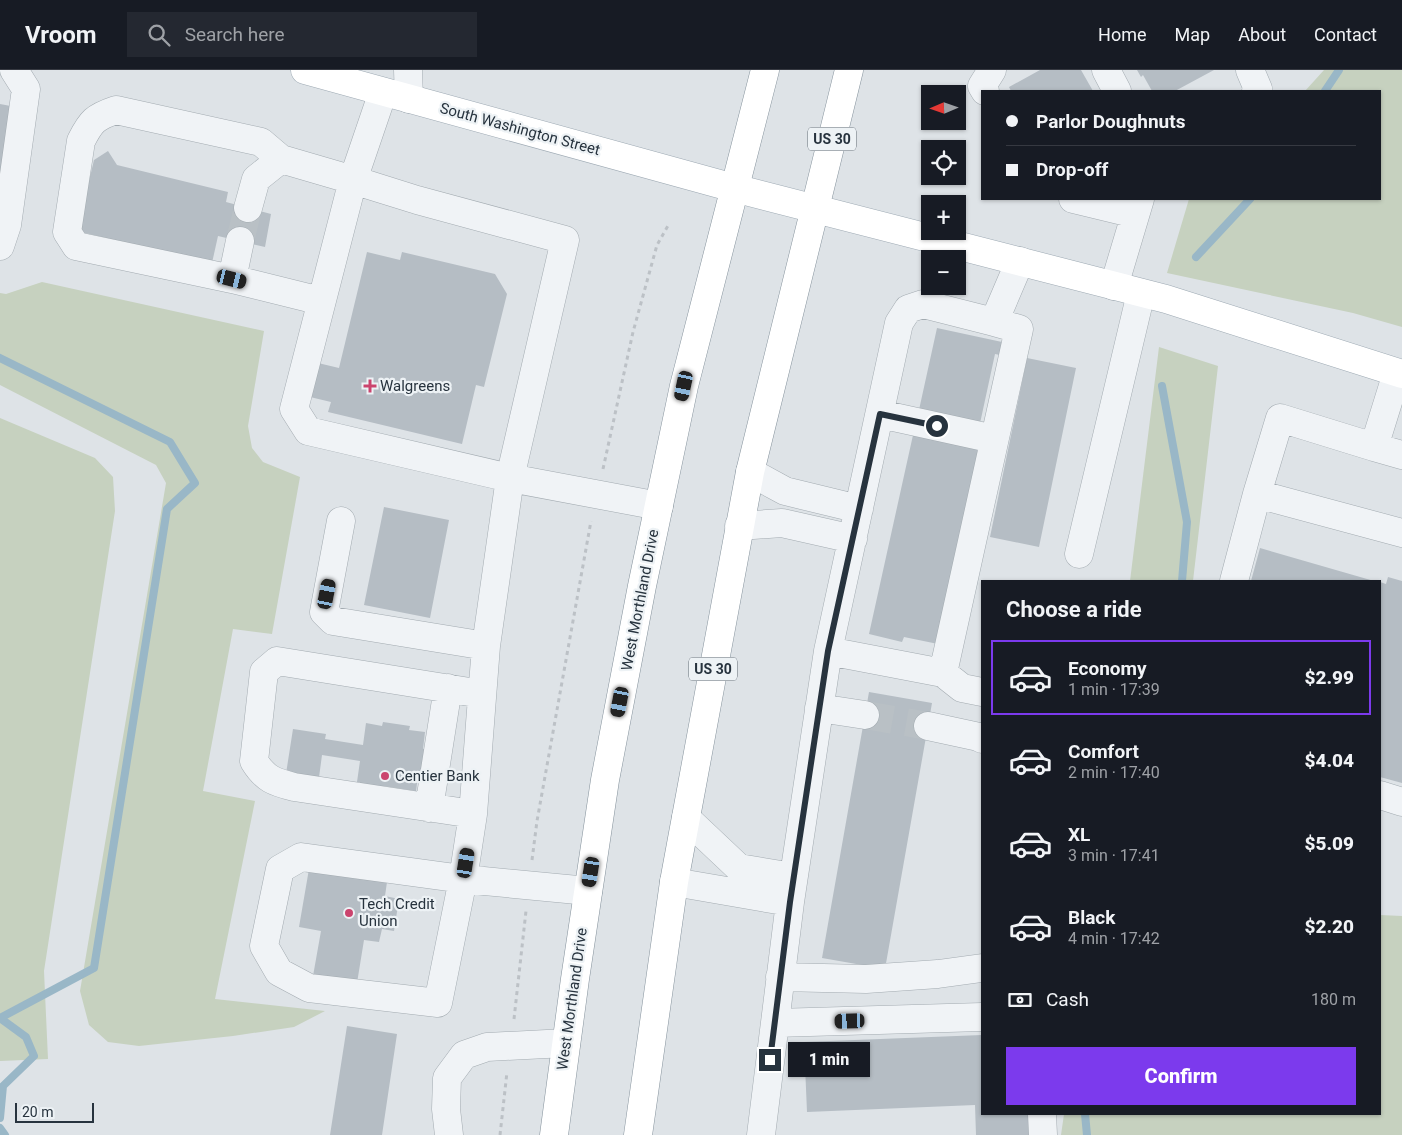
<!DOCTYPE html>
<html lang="en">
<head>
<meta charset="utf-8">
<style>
  :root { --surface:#171b24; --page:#242831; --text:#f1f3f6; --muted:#9ea1a6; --line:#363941; --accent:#7c3aed }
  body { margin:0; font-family:Roboto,sans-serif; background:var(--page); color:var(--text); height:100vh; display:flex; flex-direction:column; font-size:19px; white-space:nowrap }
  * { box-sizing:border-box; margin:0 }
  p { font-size:16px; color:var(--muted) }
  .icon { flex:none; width:28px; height:28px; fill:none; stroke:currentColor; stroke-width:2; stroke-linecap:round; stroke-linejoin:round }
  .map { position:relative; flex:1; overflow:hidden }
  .details { position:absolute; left:981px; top:510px; width:400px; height:535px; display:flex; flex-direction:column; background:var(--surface); border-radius:0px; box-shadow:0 1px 4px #0004 }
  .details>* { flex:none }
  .hud { position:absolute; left:981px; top:20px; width:400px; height:110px; border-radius:0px; box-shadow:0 1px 4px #0004; display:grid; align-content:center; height:110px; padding:0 25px; background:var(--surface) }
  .needle { width:32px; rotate:268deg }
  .fabs { position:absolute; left:921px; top:15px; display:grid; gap:10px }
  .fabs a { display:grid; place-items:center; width:45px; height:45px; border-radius:0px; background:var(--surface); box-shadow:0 1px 4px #0004; font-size:25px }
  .scale { position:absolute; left:15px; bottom:12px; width:79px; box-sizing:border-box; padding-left:5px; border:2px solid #27333e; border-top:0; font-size:14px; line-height:18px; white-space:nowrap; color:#27333e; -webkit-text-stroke:4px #edf2f5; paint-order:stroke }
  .end { position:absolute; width:22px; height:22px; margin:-11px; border:6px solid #27333e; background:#fff; box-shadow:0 0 0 2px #fff }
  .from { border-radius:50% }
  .bubble { position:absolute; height:35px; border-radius:0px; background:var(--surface); box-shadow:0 1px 4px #0004; font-size:16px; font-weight:800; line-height:35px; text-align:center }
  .car { position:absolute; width:15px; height:30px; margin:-15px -8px; border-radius:6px; box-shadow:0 0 4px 1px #0007; background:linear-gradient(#222 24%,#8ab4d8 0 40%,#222 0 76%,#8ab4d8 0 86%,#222 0) }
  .hud b { display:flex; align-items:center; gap:18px; height:48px; font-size:19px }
  .hud b+b { border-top:1px solid var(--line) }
  .hud i { width:12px; height:12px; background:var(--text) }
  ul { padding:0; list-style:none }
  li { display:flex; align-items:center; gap:15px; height:75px; margin:0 10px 8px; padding:0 15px; border:2px solid transparent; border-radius:0px }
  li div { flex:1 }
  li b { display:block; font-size:19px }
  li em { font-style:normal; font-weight:800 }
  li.current { border-color:var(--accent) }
  li>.icon { width:45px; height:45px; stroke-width:1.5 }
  h2 { padding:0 25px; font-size:22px; line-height:60px }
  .pay { display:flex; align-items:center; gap:12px; height:55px; padding:0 25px; font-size:19px }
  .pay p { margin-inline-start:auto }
  .cta { display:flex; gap:10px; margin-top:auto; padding:10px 25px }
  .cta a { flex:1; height:58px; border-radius:0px; background:var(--accent); color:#fff; font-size:20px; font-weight:800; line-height:58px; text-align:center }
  header { display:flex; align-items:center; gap:30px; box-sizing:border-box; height:70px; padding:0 25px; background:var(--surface); border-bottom:1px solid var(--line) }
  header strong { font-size:24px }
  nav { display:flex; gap:28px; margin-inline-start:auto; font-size:18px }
  .search { width:350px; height:45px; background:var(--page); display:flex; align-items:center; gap:12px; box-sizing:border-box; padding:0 18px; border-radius:0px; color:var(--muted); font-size:19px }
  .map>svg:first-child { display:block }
  .green { fill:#c6d1bf }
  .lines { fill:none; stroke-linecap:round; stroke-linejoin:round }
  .stream { stroke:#99b7c7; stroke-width:8 }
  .building { fill:#b5bdc4 }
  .minor-tunnel { stroke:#b9c0c5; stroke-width:28; stroke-dasharray:28 14; stroke-linecap:butt }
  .minor-casing { stroke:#a3abb1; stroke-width:29 }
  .major-casing { stroke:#9da9b3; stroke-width:29 }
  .highway-casing { stroke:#86939d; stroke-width:29 }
  .path { stroke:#bcc1c6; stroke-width:3; stroke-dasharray:4 4; stroke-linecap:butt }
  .minor { stroke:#f0f3f6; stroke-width:28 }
  .major { stroke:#fff; stroke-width:28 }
  .highway { stroke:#fff; stroke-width:28 }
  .route { stroke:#27333e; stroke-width:6 }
  .poi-dot { fill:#cb446e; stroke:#edf2f5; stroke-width:2 }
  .labels { text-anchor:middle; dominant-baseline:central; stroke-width:4.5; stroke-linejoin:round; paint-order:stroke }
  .shield { fill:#edf2f5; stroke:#626c75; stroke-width:1 }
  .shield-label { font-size:14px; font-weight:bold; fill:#27333e }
  .street-label { font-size:15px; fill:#27333e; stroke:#edf2f5 }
  .poi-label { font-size:15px; fill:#27333e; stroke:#edf2f5; text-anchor:start }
</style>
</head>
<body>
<header>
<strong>Vroom</strong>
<div class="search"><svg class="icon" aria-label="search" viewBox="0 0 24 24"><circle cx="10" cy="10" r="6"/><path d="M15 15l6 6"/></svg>Search here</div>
<nav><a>Home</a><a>Map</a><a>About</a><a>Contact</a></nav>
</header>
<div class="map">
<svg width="1402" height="1065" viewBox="0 0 1402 1065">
  <rect width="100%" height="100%" fill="#dee3e7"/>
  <!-- green -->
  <path class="green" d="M1324,0h78v257l-49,-14 -186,-40 22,-74h191v-108h-75z
    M42,212l222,49 -16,95 4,22 11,14 37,15 -28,157 -39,-5 -30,162 52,10 -40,198 110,12 -31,16 -61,9 -94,10 -31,-4 -19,-17 -9,-34 86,-508 -10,-18 -156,-80v-92l6,1z
    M1159,277l59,19 -25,215h-63z
    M0,348l95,40 18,19 2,34 -71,460 4,88 -48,2z
    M1380,845l22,1v219h-341l3,-21h316z"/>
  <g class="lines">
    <!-- stream -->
    <path class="stream" d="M1325,21l14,-21
      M1196,187l54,-58
      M0,288l170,84 25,41 -28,26 -73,459 -94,50 26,19 8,19 -31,30 -3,32
      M1162,316l25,136 -5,59
      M1085,1044l2,21
      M0,1058l5,7"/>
  </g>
  <!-- building -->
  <path class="building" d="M1040,0h41l12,21h-82l-2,-4z
    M1137,0h77l-39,21h-23l-9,-16 -2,2z
    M0,34l16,3 -16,111z
    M108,81l9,14 111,27 -2,10 45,12 -6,33 -47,-11 -6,27 -135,-32 17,-71z
    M367,182l33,8 2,-8 93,22 12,20 -23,93 -8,-2 -14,59 -134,-32 3,-10 -21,-5 8,-34 21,5z
    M937,258l65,14 -2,13 -5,-1 -16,74 -62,-9z
    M1027,288l49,10 -37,179 -49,-10z
    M915,356l68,20 -45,198 -34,-7 -2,5 -33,-8z
    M384,437l65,13 -19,98 -66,-13z
    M1260,478l114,33h-123z
    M1388,507l14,4v202l-22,-6v-195l6,2z
    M869,622l63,11 -47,266 -63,-11z
    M383,652l27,4 -1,4 16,2 -2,17h2l-4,27h-3l-2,15 -32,-5v4l-25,-4 1,-4h-3l3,-21 -38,-6 -4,30 -33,-5 8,-51 33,5 -1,5 38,6 3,-22 16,3z
    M309,799l78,13 -2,14 14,3 -5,32 -12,-2 -3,13 -15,-2 -7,43 -44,-7 8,-45 -22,-4z
    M347,956l50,8 -15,101h-52z
    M982,965v79h49l1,21h-56l-1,-30 -168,7 -3,-70z"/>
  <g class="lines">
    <!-- minor-tunnel -->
    <path class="minor-tunnel" d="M240,171l8,-33
      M865,645l63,11"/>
    <defs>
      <path id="minor" d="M408,0l1,29
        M1106,0l11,21
        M1250,0l8,19 -2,2
        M985,21l-3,-5 10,-16
        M1073,129l62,15
        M248,138l8,-29 25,-20
        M0,176l7,-21 19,-136 -12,-19
        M232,209l8,-38
        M1114,216l26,-87
        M321,231l-89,-22 -156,-33 -9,-14 14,-91c10,-20 14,-24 35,-31l145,32 20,17 72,21 64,20 148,40 -55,238 -202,-47 -14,-22 59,-229 30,-88
        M1397,303l-23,74 28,8
        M880,344l114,25
        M750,402l35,19 74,18
        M1257,424l145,39
        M341,451l-17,91 9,9 153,25
        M739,456l43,-3 71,16
        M1079,484l62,-261
        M1234,511l23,-87 23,-76 94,29
        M828,581l115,22 76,-344 -25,-7
        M943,603l19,15 20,4
        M819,638l46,7
        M928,656l51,11 3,2
        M1380,725l22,7
        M429,738l19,-120
        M473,744l-179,-27c-20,-5 -29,-8 -40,-26l10,-89 13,-11 205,33
        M686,748l53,50 54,9
        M301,787l162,22 -25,124 -129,-15 -30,-16 -15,-26 16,-77z
        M674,812l116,20
        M588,821l-125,-12 10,-65 13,-168 24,-168 149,28
        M780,907l86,2 72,-5 44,-6
        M775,953l207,-6
        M1042,1044l1,21
        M449,1065l-3,-26 1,-31 17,-23 23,-8 79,-4
        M761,1065l29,-233 38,-251 71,-328 9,-14 15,-5 71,18 26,-61"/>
      <path id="major" d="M305,0l429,118 432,111 236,75"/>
      <path id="highway" d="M554,1065l21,-156 30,-199 37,-194 42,-200 81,-316
        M638,1065l36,-253 76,-410 99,-402"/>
    </defs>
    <!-- minor casing -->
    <use href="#minor" class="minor-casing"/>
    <!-- major casing -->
    <use href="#major" class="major-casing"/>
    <!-- highway casing -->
    <use href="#highway" class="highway-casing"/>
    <!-- path -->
    <path class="path" d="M603,399l30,-137 24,-87 12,-21
      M532,790l5,-39 54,-300
      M514,949l12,-108
      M500,1065l7,-63"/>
    <!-- minor -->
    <use href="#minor" class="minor"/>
    <!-- major -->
    <use href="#major" class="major"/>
    <!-- highway -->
    <use href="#highway" class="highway"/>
  </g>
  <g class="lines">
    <!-- route -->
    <path class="route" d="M770,990l20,-158 38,-251 52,-237 57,12"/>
  </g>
  <!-- markers -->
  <g class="poi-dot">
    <path d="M367.5 308.5h5v5h5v5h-5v5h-5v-5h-5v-5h5z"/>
    <circle cx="385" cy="706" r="5"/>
    <circle cx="349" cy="843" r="5"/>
  </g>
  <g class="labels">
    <!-- shield labels -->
    <g class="shield">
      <rect x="808" y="57.5" width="48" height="23" rx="4"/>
      <rect x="689" y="587.5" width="48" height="23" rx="4"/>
    </g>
    <g class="shield-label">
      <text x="832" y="69">US 30</text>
      <text x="713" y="599">US 30</text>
    </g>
    <!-- street labels -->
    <g class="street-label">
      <text transform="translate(520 59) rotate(15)">South Washington Street</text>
      <text transform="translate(640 530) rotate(-79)">West Morthland Drive</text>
      <text transform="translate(572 929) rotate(-82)">West Morthland Drive</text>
    </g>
    <!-- poi labels -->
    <g class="poi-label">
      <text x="380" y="316">Walgreens</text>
      <text x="395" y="706">Centier Bank</text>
      <text x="359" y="834">Tech Credit<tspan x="359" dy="17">Union</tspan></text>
    </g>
  </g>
</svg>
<div class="fabs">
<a><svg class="needle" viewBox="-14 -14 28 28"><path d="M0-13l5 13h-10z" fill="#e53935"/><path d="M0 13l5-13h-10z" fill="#9ea1a6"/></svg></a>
<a><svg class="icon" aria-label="locate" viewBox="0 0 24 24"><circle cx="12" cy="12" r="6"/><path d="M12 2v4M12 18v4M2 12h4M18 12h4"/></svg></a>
<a>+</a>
<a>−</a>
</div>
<div class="scale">20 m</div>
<i class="end from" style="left:937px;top:356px"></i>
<i class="end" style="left:770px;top:990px"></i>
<div class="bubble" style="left:788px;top:972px;width:82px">1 min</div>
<i class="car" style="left:232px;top:209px;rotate:104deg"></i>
<i class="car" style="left:684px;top:316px;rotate:192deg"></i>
<i class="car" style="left:327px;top:524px;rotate:11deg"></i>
<i class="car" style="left:620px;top:632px;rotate:191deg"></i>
<i class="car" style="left:466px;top:793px;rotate:9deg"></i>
<i class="car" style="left:591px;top:802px;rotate:189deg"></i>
<i class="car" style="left:850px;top:951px;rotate:268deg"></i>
<div class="hud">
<b><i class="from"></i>Parlor Doughnuts</b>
<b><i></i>Drop-off</b>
</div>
<section class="details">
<h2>Choose a ride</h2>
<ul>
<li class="current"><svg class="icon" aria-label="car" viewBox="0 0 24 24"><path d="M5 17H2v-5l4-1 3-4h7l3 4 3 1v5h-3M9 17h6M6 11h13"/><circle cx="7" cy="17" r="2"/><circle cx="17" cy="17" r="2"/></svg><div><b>Economy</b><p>1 min · 17:39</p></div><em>$2.99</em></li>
<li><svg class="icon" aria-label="car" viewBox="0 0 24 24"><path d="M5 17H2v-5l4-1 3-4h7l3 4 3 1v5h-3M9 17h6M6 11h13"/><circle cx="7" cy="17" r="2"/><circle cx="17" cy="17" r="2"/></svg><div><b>Comfort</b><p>2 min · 17:40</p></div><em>$4.04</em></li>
<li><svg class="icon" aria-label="car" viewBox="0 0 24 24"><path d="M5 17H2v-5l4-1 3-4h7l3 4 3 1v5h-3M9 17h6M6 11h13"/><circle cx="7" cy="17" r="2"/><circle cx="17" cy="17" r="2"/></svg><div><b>XL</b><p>3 min · 17:41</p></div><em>$5.09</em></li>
<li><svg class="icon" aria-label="car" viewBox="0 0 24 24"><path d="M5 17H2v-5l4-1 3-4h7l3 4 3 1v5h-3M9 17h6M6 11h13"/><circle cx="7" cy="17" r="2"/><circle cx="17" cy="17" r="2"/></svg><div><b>Black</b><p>4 min · 17:42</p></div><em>$2.20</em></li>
</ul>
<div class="pay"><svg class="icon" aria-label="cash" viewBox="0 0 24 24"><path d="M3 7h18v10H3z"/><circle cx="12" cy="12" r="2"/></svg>Cash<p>180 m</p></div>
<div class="cta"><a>Confirm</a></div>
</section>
</div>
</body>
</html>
